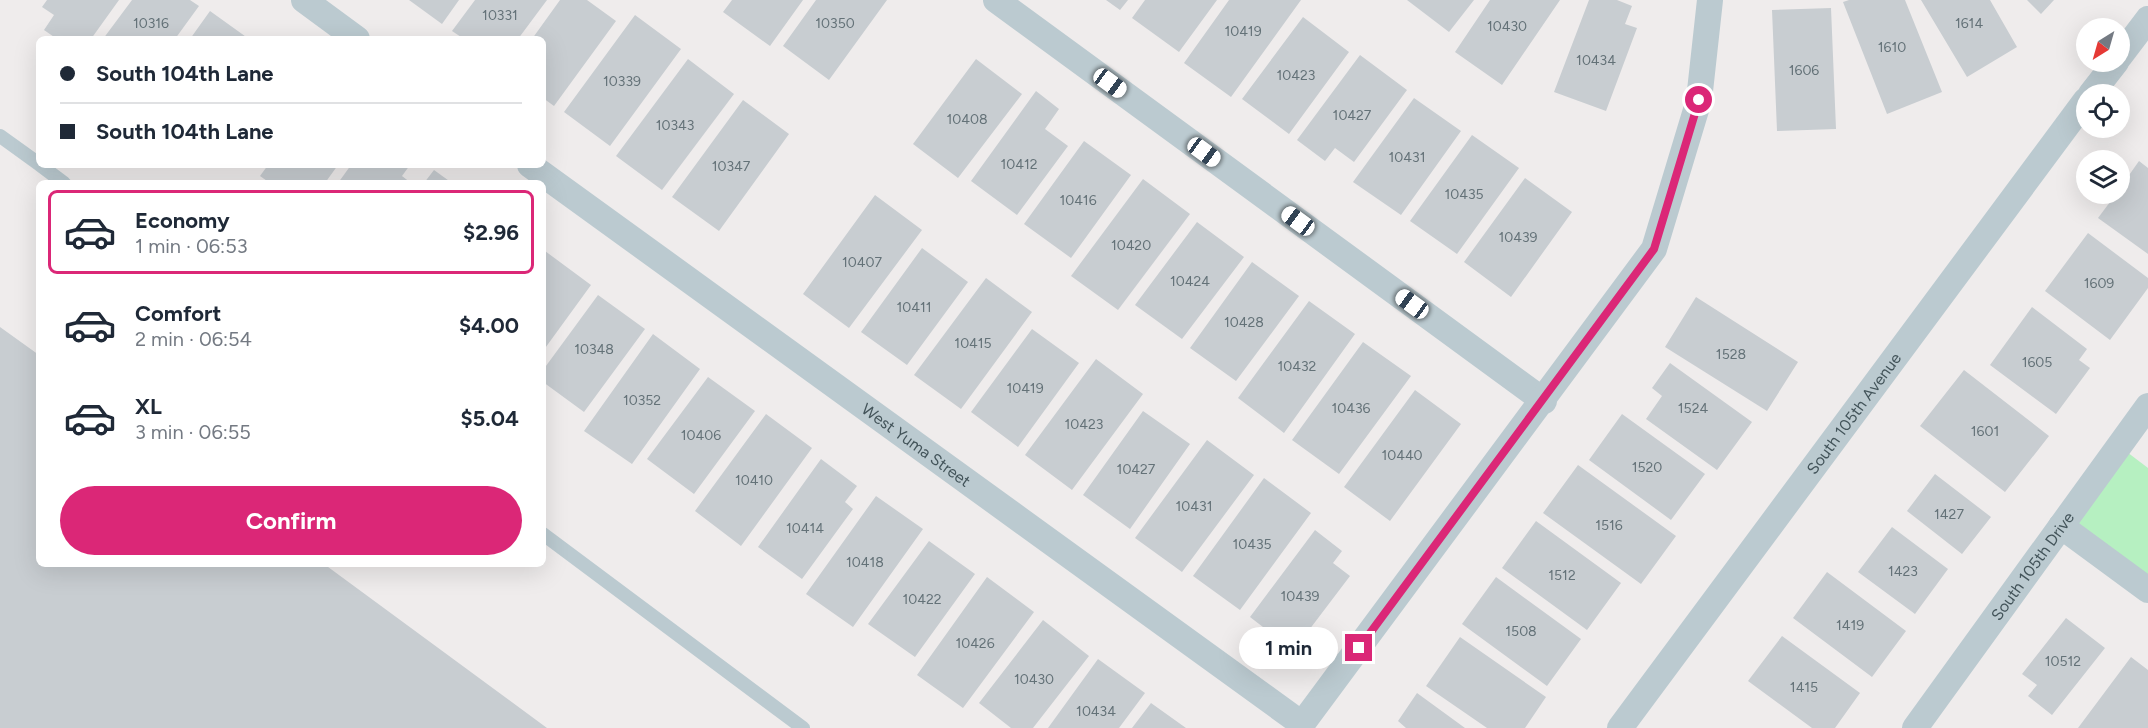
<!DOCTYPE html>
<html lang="en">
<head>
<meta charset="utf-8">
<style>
  :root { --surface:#fff; --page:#f6f6f7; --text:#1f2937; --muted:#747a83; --line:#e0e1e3; --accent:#db2777 }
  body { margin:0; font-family:Figtree,sans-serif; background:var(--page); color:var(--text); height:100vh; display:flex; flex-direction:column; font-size:22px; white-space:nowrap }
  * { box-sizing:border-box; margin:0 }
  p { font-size:20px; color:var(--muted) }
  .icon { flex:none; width:33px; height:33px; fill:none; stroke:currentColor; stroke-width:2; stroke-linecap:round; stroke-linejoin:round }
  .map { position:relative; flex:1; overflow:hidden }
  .sheet { position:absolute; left:36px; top:180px; width:510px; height:387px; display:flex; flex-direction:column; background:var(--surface); border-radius:9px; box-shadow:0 6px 24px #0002 }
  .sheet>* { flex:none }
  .banner { position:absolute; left:36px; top:36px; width:510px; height:132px; border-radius:9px; box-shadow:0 6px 24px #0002; display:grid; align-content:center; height:132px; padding:0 24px; background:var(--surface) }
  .needle { width:39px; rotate:217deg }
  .fabs { position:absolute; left:2076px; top:18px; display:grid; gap:12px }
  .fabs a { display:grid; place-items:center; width:54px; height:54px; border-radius:50%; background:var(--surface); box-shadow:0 6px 24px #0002; font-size:30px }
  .end { position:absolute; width:27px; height:27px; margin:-14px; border:8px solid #db2777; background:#fff; box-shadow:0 0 0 3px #fff }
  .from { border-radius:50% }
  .bubble { position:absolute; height:42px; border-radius:21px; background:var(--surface); box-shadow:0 6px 24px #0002; font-size:20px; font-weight:700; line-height:42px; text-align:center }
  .car { position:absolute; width:18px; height:36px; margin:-18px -9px; border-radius:8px; box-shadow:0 0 4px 2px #0007; background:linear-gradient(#fff 24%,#345 0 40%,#fff 0 76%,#345 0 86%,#fff 0) }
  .banner b { display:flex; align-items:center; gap:21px; height:57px; font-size:22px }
  .banner b+b { border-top:2px solid var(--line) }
  .banner i { width:15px; height:15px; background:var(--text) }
  ul { padding:10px 0 0; list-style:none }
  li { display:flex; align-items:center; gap:18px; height:84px; margin:0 12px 9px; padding:0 12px; border:3px solid transparent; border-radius:9px }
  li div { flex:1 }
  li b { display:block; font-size:22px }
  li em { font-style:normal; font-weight:700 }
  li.active { border-color:var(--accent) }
  li>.icon { width:54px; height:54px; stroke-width:1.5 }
  .cta { display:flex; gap:12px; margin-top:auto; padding:12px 24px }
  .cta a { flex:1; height:69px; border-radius:36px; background:var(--accent); color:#fff; font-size:24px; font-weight:700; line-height:69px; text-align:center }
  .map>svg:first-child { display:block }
  .green { fill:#b6f0c1 }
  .building { fill:#c8cdd1 }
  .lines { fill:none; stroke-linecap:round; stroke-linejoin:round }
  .service { stroke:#bbcad0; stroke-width:14 }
  .minor { stroke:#bbcad0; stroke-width:26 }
  .route { stroke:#db2777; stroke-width:8 }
  .labels { text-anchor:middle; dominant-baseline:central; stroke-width:4.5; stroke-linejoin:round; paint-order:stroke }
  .number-label { font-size:14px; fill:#647278 }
  .street-label { font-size:16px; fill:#43545a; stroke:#fff }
</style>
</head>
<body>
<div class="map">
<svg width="2148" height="728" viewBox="0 0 2148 728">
  <rect width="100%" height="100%" fill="#efecec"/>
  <!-- green -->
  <path class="green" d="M2119,446l29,22v122l-87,-64z"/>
  <!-- building -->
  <path class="building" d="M47,0h72l-28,39h-34l-13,-9 10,-15 -12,-8z
    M132,0h58l9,6 -24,33h-72z
    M409,0h50l-17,24z
    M475,0h72l-29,39h-54l-12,-8z
    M560,0h27l29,21 -62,85 -11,-8v-59h-11z
    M732,0h71l-33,46 -47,-34z
    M816,0h71l-58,80 -46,-34z
    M1106,0h22l-8,10z
    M1145,0h72l-38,52 -47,-34z
    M1229,0h72l-70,97 -47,-34z
    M1407,0h67l-25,32z
    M1490,0h70l-58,85 -47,-33z
    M1589,0h28l15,6 -7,18 12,4 -31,83 -52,-19z
    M1849,0h56l37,92 -55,22 -44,-112z
    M1921,0h69l27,47 -50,30z
    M2027,0h27l-13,14z
    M1831,8l5,121 -59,2 -5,-121z
    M210,11l39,28h-59z
    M635,15l46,34 -71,97 -46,-34z
    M1303,17l46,35 -60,82 -47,-35z
    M1360,55l47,35 -53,72 -19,-14 -10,13 -28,-21z
    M688,59l46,35 -72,96 -46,-34z
    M976,59l46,35 -64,84 -45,-34z
    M1036,91l23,18 -14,20 23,17 -51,69 -46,-34z
    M1414,98l47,33 -60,84 -48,-33z
    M743,100l46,34 -70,97 -47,-34z
    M1472,135l47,33 -62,86 -47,-33z
    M1084,141l47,34 -60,83 -47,-34z
    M2139,161l9,7v86l-50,-36 18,-24h4v-6z
    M268,165h70l-13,18h-55l-10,-7z
    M351,165h59l-8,11 9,7h-73z
    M434,170l18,13h-28z
    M1525,178l47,34 -61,85 -47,-35z
    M1143,179l47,35 -72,96 -47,-34z
    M875,195l47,35 -73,98 -46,-34z
    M1197,222l47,35 -62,82 -47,-34z
    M2088,233l60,45v10l-38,52 -65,-49z
    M922,248l46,34 -61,83 -46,-33z
    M545,251l46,34 -48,66v-97z
    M1252,262l47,34 -63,85 -46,-33z
    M986,278l46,34 -71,97 -47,-34z
    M598,295l47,34 -61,83 -41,-30v-12z
    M1696,297l102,65 -31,49 -102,-64z
    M1309,301l46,33 -71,99 -46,-35z
    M2032,307l55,42 -8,11 11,8 -34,46 -66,-49z
    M0,327l39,28v209h285l223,164h-547z
    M1032,329l47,34 -61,84 -47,-35z
    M653,334l47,35 -68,95 -48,-33z
    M1363,342l48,34 -72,98 -47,-34z
    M1096,359l47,35 -71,96 -47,-35z
    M1670,363l82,59 -35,48 -71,-51 16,-23 -10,-8z
    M1964,370l85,66 -44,56 -85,-66z
    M708,377l47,34 -61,83 -47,-35z
    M1415,390l46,34 -71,97 -46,-34z
    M1143,411l47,33 -60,85 -47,-34z
    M766,414l46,34 -71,98 -46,-35z
    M1622,414l83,60 -34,46 -82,-60z
    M1207,440l47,35 -72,97 -47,-34z
    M821,459l36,27 -12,16 8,7 -51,70 -44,-32z
    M1578,465l98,71 -35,48 -98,-71z
    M1935,474l56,43 -29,37 -55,-43z
    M1264,478l47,35 -71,97 -47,-34z
    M876,496l47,33 -70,98 -47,-33z
    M1536,521l85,62 -34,47 -85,-62z
    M1892,527l56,42 -33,45 -57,-42z
    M1315,530l27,21 -9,12 17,13 -44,58 -8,-7 -13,17 -35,-27z
    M929,541l46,33 -60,83 -47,-33z
    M1827,572l79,59 -34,46 -79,-59z
    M987,577l47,35 -71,96 -46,-33z
    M1496,577l85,62 -34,47 -85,-62z
    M2066,618l39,30 -53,67 -24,-19 9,-11 -15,-11z
    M1043,620l46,36 -56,72h-22l-32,-25z
    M1782,636l78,57 -25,35h-23l-64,-47z
    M1460,637l86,60 -21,31h-38l-61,-42z
    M2131,657l17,13v58h-70z
    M1098,659l47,34 -26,35h-71z
    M1417,693l48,35h-59l-8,-7z
    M1151,703l35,25h-54z"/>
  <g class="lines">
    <!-- service -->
    <path class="service" d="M0,136l39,28
      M40,165l24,18
      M543,534l260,194"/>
    <!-- minor -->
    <g class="minor">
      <path d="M304,0l53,39"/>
      <path d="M996,0l548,401"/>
      <path d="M2120,56l28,-37"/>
      <path d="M2091,94l25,-32"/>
      <path id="s1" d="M530,165l772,559 352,-475 45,-149 11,-100"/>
      <path d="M2061,526l87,64"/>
      <path id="s2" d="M1620,728l466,-628"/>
      <path id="s3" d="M1915,728l233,-322"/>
    </g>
  </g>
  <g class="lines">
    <!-- route -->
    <path class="route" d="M1359,648l295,-399 45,-149"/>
  </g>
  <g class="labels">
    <!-- number labels -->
    <g class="number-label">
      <text x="500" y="15">10331</text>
      <text x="151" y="23">10316</text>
      <text x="835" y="23">10350</text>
      <text x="1969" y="23">1614</text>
      <text x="1507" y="26">10430</text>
      <text x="1243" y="31">10419</text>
      <text x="1892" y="47">1610</text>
      <text x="1596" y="60">10434</text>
      <text x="1804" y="70">1606</text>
      <text x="1296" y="75">10423</text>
      <text x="622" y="81">10339</text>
      <text x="1352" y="115">10427</text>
      <text x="967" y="119">10408</text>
      <text x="675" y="125">10343</text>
      <text x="1407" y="157">10431</text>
      <text x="1019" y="164">10412</text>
      <text x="731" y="166">10347</text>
      <text x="1464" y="194">10435</text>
      <text x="1078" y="200">10416</text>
      <text x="1518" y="237">10439</text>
      <text x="1131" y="245">10420</text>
      <text x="862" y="262">10407</text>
      <text x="1190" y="281">10424</text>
      <text x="2099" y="283">1609</text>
      <text x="914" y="307">10411</text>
      <text x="1244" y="322">10428</text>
      <text x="973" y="343">10415</text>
      <text x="594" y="349">10348</text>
      <text x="1731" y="354">1528</text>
      <text x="2037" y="362">1605</text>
      <text x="1297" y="366">10432</text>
      <text x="1025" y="388">10419</text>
      <text x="642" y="400">10352</text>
      <text x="1351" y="408">10436</text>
      <text x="1693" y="408">1524</text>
      <text x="1084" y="424">10423</text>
      <text x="1985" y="431">1601</text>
      <text x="701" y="435">10406</text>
      <text x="1402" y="455">10440</text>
      <text x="1647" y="467">1520</text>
      <text x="1136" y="469">10427</text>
      <text x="754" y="480">10410</text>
      <text x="1194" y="506">10431</text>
      <text x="1949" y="514">1427</text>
      <text x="1609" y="525">1516</text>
      <text x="805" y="528">10414</text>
      <text x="1252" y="544">10435</text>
      <text x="865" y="562">10418</text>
      <text x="1903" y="571">1423</text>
      <text x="1562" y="575">1512</text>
      <text x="1300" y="596">10439</text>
      <text x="922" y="599">10422</text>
      <text x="1850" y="625">1419</text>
      <text x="1521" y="631">1508</text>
      <text x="975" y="643">10426</text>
      <text x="2063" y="661">10512</text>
      <text x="1034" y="679">10430</text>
      <text x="1804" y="687">1415</text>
      <text x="1096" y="711">10434</text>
    </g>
    <!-- street labels -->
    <g class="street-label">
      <text stroke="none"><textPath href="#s2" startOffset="392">South 105th Avenue</textPath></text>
      <text stroke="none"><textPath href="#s1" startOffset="477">West Yuma Street</textPath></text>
      <text stroke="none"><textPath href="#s3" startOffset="200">South 105th Drive</textPath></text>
    </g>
  </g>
</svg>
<div class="fabs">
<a><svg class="needle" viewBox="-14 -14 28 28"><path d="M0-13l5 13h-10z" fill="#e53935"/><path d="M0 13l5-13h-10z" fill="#747a83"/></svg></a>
<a><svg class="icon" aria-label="locate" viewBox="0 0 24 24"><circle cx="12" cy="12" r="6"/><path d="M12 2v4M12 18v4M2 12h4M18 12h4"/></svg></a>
<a><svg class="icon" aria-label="layers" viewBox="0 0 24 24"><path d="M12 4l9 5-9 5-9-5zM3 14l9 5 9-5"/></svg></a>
</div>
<i class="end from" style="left:1699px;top:100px"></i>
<i class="end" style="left:1359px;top:648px"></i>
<div class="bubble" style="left:1239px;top:627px;width:99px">1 min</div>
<i class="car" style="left:1110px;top:83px;rotate:126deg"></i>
<i class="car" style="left:1204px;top:152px;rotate:126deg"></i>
<i class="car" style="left:1298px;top:221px;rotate:306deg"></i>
<i class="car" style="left:1412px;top:304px;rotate:306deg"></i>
<div class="banner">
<b><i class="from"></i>South 104th Lane</b>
<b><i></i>South 104th Lane</b>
</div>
<section class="sheet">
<ul>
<li class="active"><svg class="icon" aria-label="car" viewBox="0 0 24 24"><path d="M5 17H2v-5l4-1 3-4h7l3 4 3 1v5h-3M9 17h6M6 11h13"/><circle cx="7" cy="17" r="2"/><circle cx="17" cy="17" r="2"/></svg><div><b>Economy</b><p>1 min · 06:53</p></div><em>$2.96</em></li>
<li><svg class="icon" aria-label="car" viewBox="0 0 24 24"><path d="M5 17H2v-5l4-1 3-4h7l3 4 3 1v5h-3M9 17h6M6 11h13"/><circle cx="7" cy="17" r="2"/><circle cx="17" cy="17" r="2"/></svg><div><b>Comfort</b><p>2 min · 06:54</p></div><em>$4.00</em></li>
<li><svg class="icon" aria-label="car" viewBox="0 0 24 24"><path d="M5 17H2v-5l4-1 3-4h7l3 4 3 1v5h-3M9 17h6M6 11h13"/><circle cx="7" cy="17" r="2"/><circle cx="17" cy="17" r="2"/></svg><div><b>XL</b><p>3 min · 06:55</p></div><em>$5.04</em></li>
</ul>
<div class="cta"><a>Confirm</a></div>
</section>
</div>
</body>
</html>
